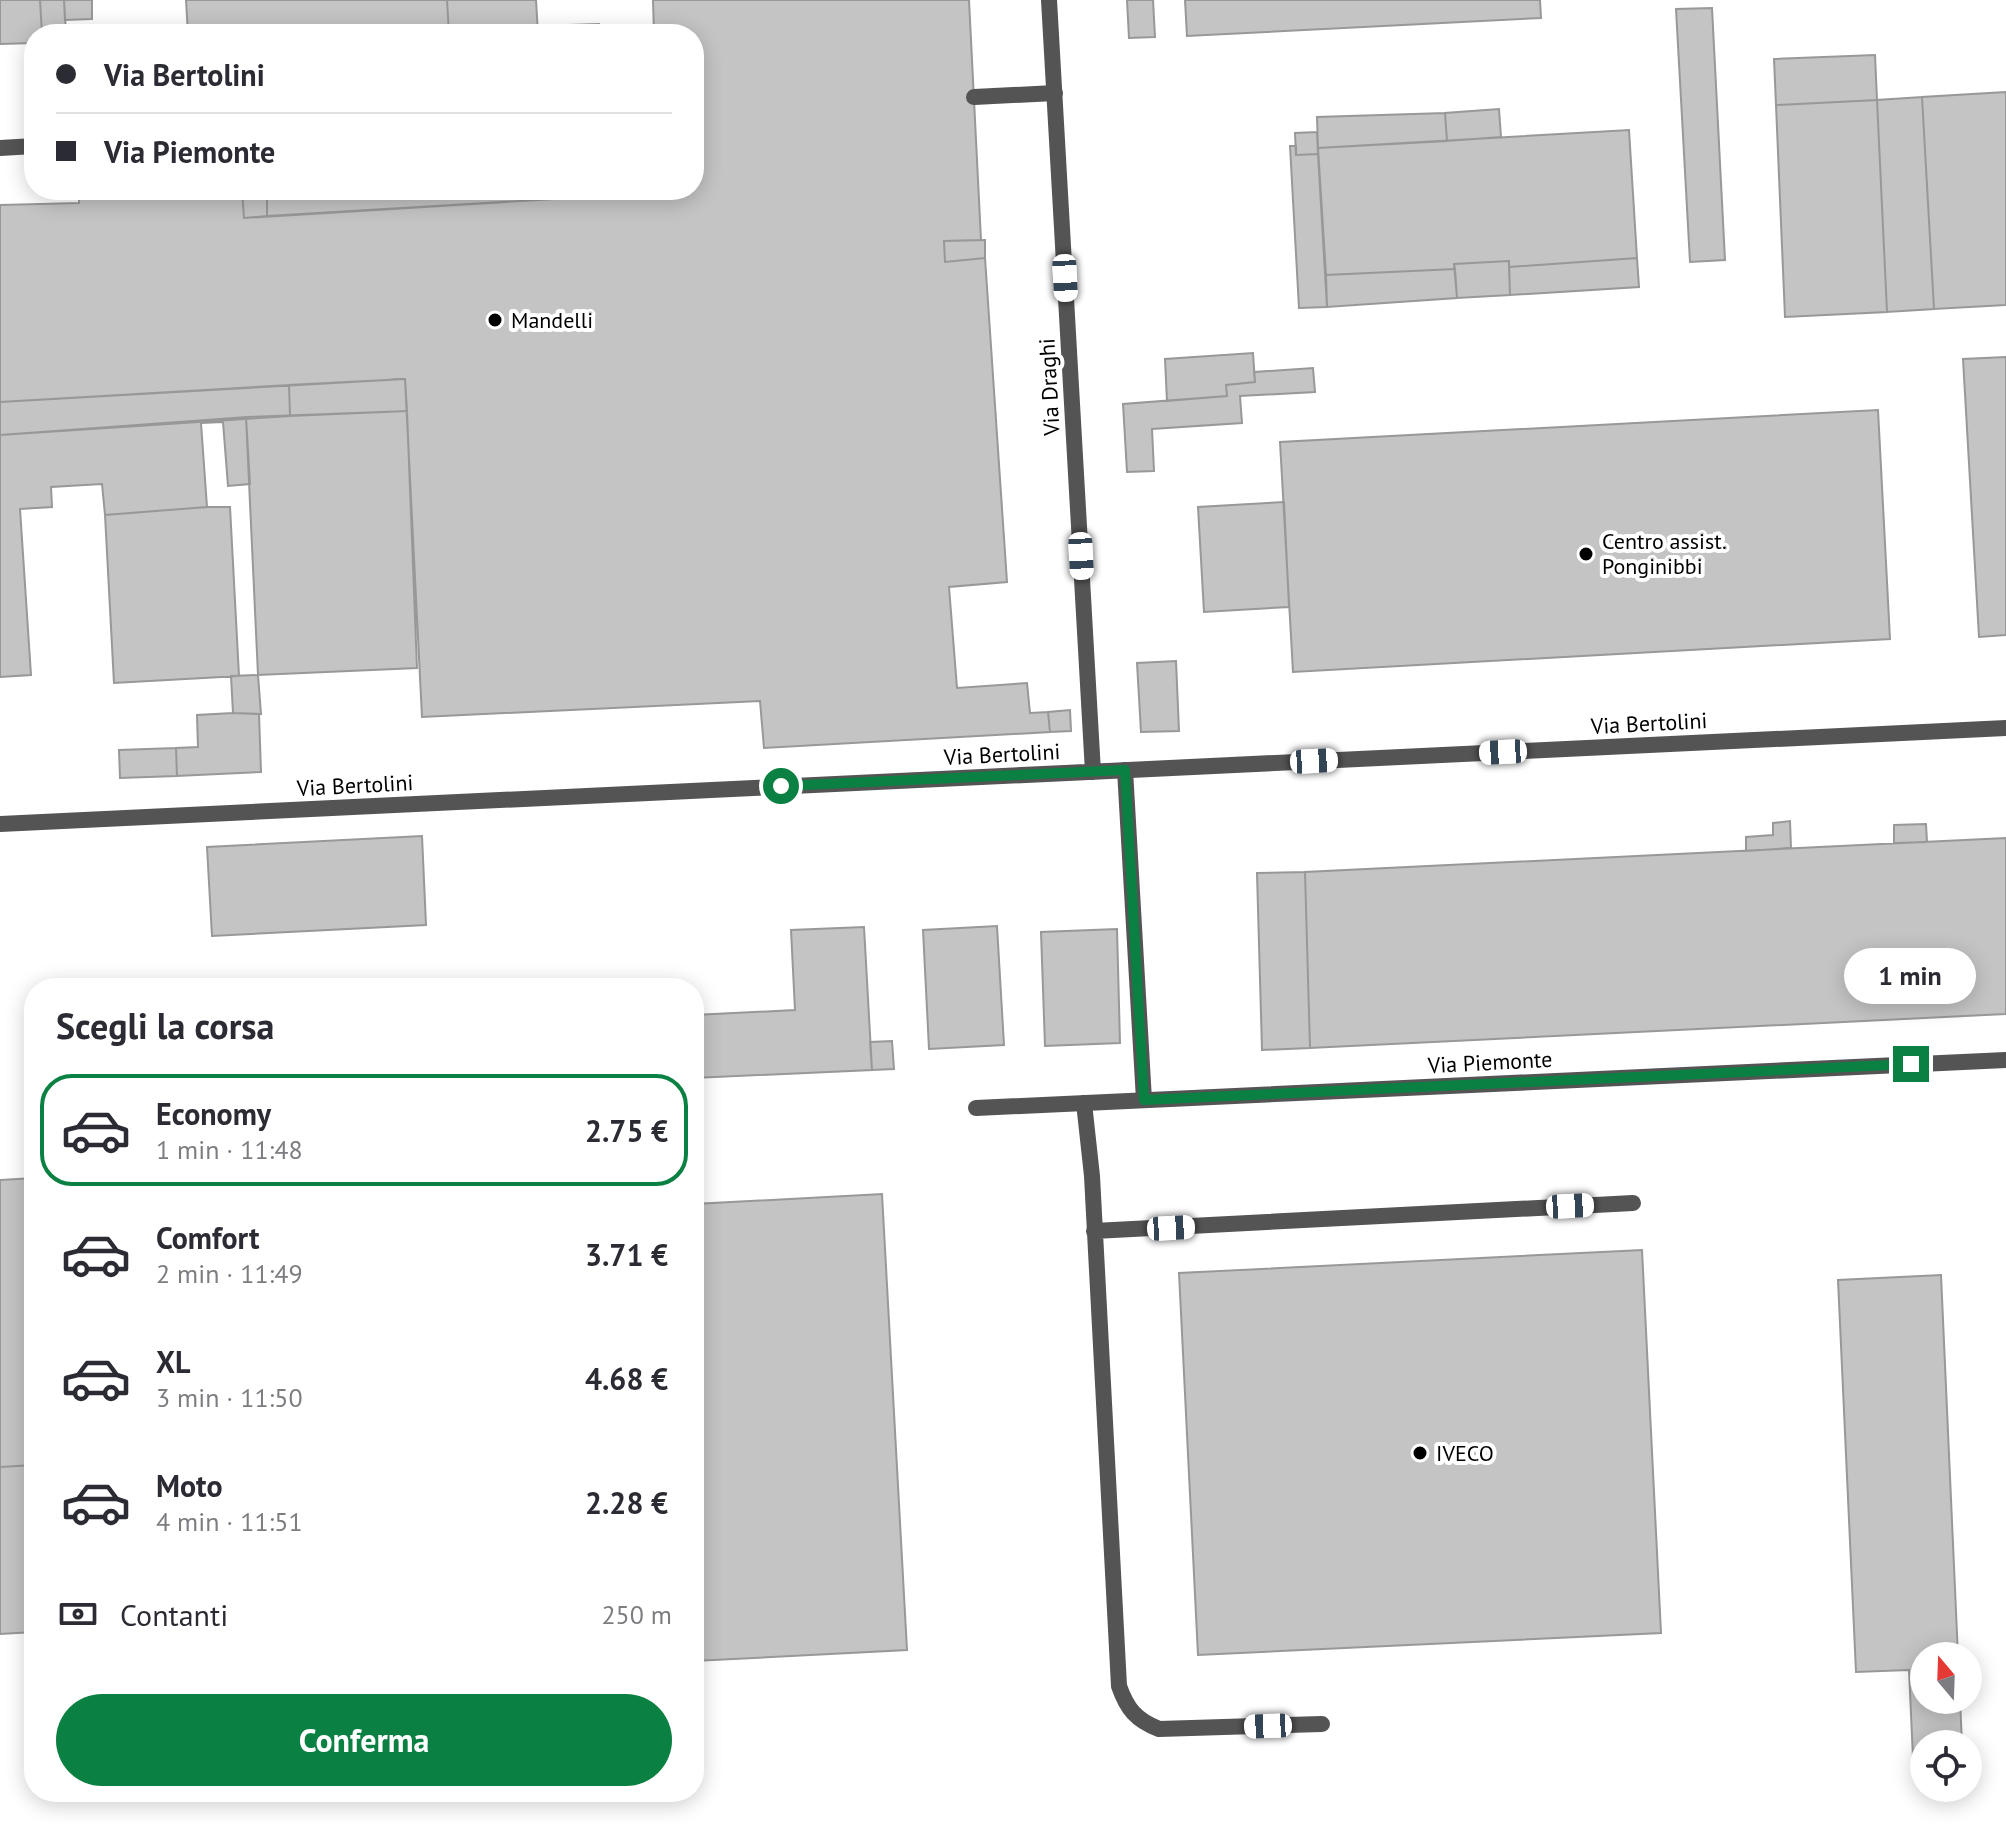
<!DOCTYPE html>
<html lang="it">
<head>
<meta charset="utf-8">
<style>
  :root { --surface:#fff; --page:#f7f7f7; --text:#2b2b33; --muted:#7c7c81; --line:#e1e1e2; --accent:#0b8043 }
  body { margin:0; font-family:"PT Sans",sans-serif; background:var(--page); color:var(--text); height:100vh; display:flex; flex-direction:column; font-size:30px; white-space:nowrap }
  * { box-sizing:border-box; margin:0 }
  p { font-size:26px; color:var(--muted) }
  .icon { flex:none; width:44px; height:44px; fill:none; stroke:currentColor; stroke-width:2; stroke-linecap:round; stroke-linejoin:round }
  .map { position:relative; flex:1; overflow:hidden }
  .panel { position:absolute; left:24px; top:978px; width:680px; height:824px; display:flex; flex-direction:column; background:var(--surface); border-radius:32px; box-shadow:0 4px 20px #0003 }
  .panel>* { flex:none }
  .top-card { position:absolute; left:24px; top:24px; width:680px; height:176px; border-radius:32px; box-shadow:0 4px 20px #0003; display:grid; align-content:center; height:176px; padding:0 32px; background:var(--surface) }
  .needle { width:52px; rotate:341deg }
  .controls { position:absolute; left:1910px; top:1642px; display:grid; gap:16px }
  .controls a { display:grid; place-items:center; width:72px; height:72px; border-radius:50%; background:var(--surface); box-shadow:0 4px 20px #0003; font-size:40px }
  .end { position:absolute; width:36px; height:36px; margin:-18px; border:10px solid #0b8043; background:#fff; box-shadow:0 0 0 4px #fff }
  .from { border-radius:50% }
  .bubble { position:absolute; height:56px; border-radius:28px; background:var(--surface); box-shadow:0 4px 20px #0003; font-size:26px; font-weight:700; line-height:56px; text-align:center }
  .car { position:absolute; width:24px; height:48px; margin:-24px -12px; border-radius:10px; box-shadow:0 0 6px 2px #0007; background:linear-gradient(#fff 24%,#345 0 40%,#fff 0 76%,#345 0 86%,#fff 0) }
  .top-card b { display:flex; align-items:center; gap:28px; height:76px; font-size:30px }
  .top-card b+b { border-top:2px solid var(--line) }
  .top-card i { width:20px; height:20px; background:var(--text) }
  ul { padding:0; list-style:none }
  li { display:flex; align-items:center; gap:24px; height:112px; margin:0 16px 12px; padding:0 16px; border:4px solid transparent; border-radius:32px }
  li div { flex:1 }
  li b { display:block; font-size:30px }
  li em { font-style:normal; font-weight:700 }
  li.active { border-color:var(--accent) }
  li>.icon { width:72px; height:72px; stroke-width:1.5 }
  h2 { padding:0 32px; font-size:36px; line-height:96px }
  .pay { display:flex; align-items:center; gap:20px; height:88px; padding:0 32px; font-size:30px }
  .pay p { margin-inline-start:auto }
  .cta { display:flex; gap:16px; margin-top:auto; padding:16px 32px }
  .cta a { flex:1; height:92px; border-radius:48px; background:var(--accent); color:#fff; font-size:32px; font-weight:700; line-height:92px; text-align:center }
  .map>svg:first-child { display:block }
  .building { fill:#c4c4c4; stroke:#989898; stroke-width:2 }
  .lines { fill:none; stroke-linecap:round; stroke-linejoin:round }
  .lane { stroke:#545454; stroke-width:16 }
  .street { stroke:#545454; stroke-width:16 }
  .route { stroke:#0b8043; stroke-width:10 }
  .poi-dot { fill:#000; stroke:#fff; stroke-width:3 }
  .labels { text-anchor:middle; dominant-baseline:central; stroke-width:8; stroke-linejoin:round; paint-order:stroke }
  .poi-label { font-size:22px; fill:#000; stroke:#fff; text-anchor:start }
  .street-label { font-size:22px; fill:#000; stroke:#fff }
</style>
</head>
<body>
<div class="map">
<svg width="2006" height="1827" viewBox="0 0 2006 1827">
  <rect width="100%" height="100%" fill="#fff"/>
  <!-- building -->
  <path class="building" d="M0,0h40l2,34h-8v9l-34,1z
    M40,0h24l2,33 -24,1z
    M64,0h28v19l-27,1z
    M186,0h261l2,34h-261z
    M447,0h89l2,34h-89z
    M653,0h316l12,240 -37,1 1,21 40,-4 22,324 -58,5 8,101 70,-5 3,30 18,-1 2,20 -286,16 -4,-47 -338,16 -17,-338 -405,23v-197l79,-2v-13h163l2,28 376,-23v-5h74v-156h-40z
    M1127,0h26l2,37 -26,1z
    M1185,0h355l1,18 -354,18z
    M1712,8l13,252 -35,2 -14,-253z
    M599,24l1,10h-62l-1,-8z
    M1875,55l2,45 -101,5 -2,-46z
    M2006,92v213l-72,4 -12,-212z
    M1922,97l12,212 -47,3 -10,-212z
    M1877,100l10,212 -102,5 -9,-212z
    M1499,109l2,28 -54,4 -2,-28z
    M1445,113l2,28 -129,7 -1,-31z
    M1629,130l8,128 -128,9v-6l-55,3 1,5 -129,6 -8,-127z
    M1317,132l1,22 -22,1 -1,-22z
    M1290,146h6v9l22,-1 9,153 -28,1z
    M242,190h25v26l-23,2z
    M344,190h276v5l-353,21v-22z
    M985,240v18l-40,4 -1,-21z
    M1637,258l2,29 -129,8 -1,-28z
    M1509,261l1,34 -53,3 -3,-34z
    M1455,269l2,29 -130,9 -1,-32z
    M1253,353l2,29 -29,3 1,11 -60,5 -2,-42z
    M2006,357v278l-27,2 -16,-278z
    M1313,368l2,24 -75,4 2,27 -90,6 2,42 -27,1 -4,-68 104,-8 -1,-11 29,-3 -1,-10z
    M405,379l2,32 -117,5 -1,-31z
    M289,385l1,31 -290,19v-33z
    M1878,410l12,229 -597,33 -13,-230z
    M407,411l10,257 -159,7 -12,-258z
    M246,417l4,67 -22,2 -5,-64 -22,1 6,84 -102,8 -3,-31 -51,3 1,20 -32,2 11,166 -31,2v-242z
    M1284,502l5,105 -85,5 -6,-105z
    M207,507h23l9,169 -125,7 -9,-168z
    M1176,661l3,70 -38,1 -4,-69z
    M258,675l3,39 -28,-1 -2,-37z
    M1070,710l1,21 -21,1 -2,-20z
    M233,713l26,1 2,58 -84,4 -1,-28 22,-1 -1,-32z
    M176,748l1,28 -57,2 -1,-28z
    M1790,821l1,27 -45,3v-14l27,-2v-12z
    M1926,824l1,18 -33,1v-18z
    M422,836l4,89 -214,11 -5,-89z
    M2006,838v176l-696,34 -5,-176z
    M1305,872l5,176 -48,2 -5,-177z
    M997,926l7,119 -75,4 -6,-119z
    M864,927l8,143 -178,8v-63l101,-5 -4,-80z
    M1117,929l3,114 -75,3 -4,-114z
    M892,1041l2,28 -22,1 -2,-28z
    M34,1178v287l-34,2v-287z
    M882,1194l25,456 -213,11v-457z
    M1642,1250l19,383 -463,22 -19,-382z
    M1941,1275l17,381h-34v44h36l2,44h-38v36h-10l-5,-110 -53,2 -18,-392z
    M34,1465v167l-34,2v-167z"/>
  <g class="lines">
    <!-- lane -->
    <path class="lane" d="M974,97l81,-4
      M0,148l34,-2
      M1125,770l19,330
      M1084,1103l8,73 27,510c8,23 17,34 40,43l163,-5
      M1094,1231l539,-28"/>
    <!-- street -->
    <path class="street" d="M1049,0l44,772
      M0,824l2006,-96
      M976,1108l1030,-48"/>
  </g>
  <g class="lines">
    <!-- route -->
    <path class="route" d="M781,786l344,-16 19,330 767,-36"/>
  </g>
  <!-- markers -->
  <g class="poi-dot">
    <circle cx="495" cy="320" r="8"/>
    <circle cx="1586" cy="554" r="8"/>
    <circle cx="1420" cy="1453" r="8"/>
  </g>
  <g class="labels">
    <!-- poi labels -->
    <g class="poi-label">
      <text x="511" y="320">Mandelli</text>
      <text x="1602" y="541">Centro assist.<tspan x="1602" dy="25">Ponginibbi</tspan></text>
      <text x="1436" y="1453">IVECO</text>
    </g>
    <!-- street labels -->
    <g class="street-label">
      <text transform="translate(1049 387) rotate(-93)">Via Draghi</text>
      <text transform="translate(1649 723) rotate(-3)">Via Bertolini</text>
      <text transform="translate(1002 754) rotate(-3)">Via Bertolini</text>
      <text transform="translate(355 785) rotate(-3)">Via Bertolini</text>
      <text transform="translate(1490 1062) rotate(-3)">Via Piemonte</text>
    </g>
  </g>
</svg>
<div class="controls">
<a><svg class="needle" viewBox="-14 -14 28 28"><path d="M0-13l5 13h-10z" fill="#e53935"/><path d="M0 13l5-13h-10z" fill="#7c7c81"/></svg></a>
<a><svg class="icon" aria-label="locate" viewBox="0 0 24 24"><circle cx="12" cy="12" r="6"/><path d="M12 2v4M12 18v4M2 12h4M18 12h4"/></svg></a>
</div>
<i class="end from" style="left:781px;top:786px"></i>
<i class="end" style="left:1911px;top:1064px"></i>
<div class="bubble" style="left:1844px;top:948px;width:132px">1 min</div>
<i class="car" style="left:1065px;top:278px;rotate:177deg"></i>
<i class="car" style="left:1081px;top:556px;rotate:177deg"></i>
<i class="car" style="left:1503px;top:752px;rotate:267deg"></i>
<i class="car" style="left:1314px;top:761px;rotate:87deg"></i>
<i class="car" style="left:1570px;top:1206px;rotate:87deg"></i>
<i class="car" style="left:1171px;top:1228px;rotate:87deg"></i>
<i class="car" style="left:1268px;top:1726px;rotate:268deg"></i>
<div class="top-card">
<b><i class="from"></i>Via Bertolini</b>
<b><i></i>Via Piemonte</b>
</div>
<section class="panel">
<h2>Scegli la corsa</h2>
<ul>
<li class="active"><svg class="icon" aria-label="car" viewBox="0 0 24 24"><path d="M5 17H2v-5l4-1 3-4h7l3 4 3 1v5h-3M9 17h6M6 11h13"/><circle cx="7" cy="17" r="2"/><circle cx="17" cy="17" r="2"/></svg><div><b>Economy</b><p>1 min · 11:48</p></div><em>2.75 €</em></li>
<li><svg class="icon" aria-label="car" viewBox="0 0 24 24"><path d="M5 17H2v-5l4-1 3-4h7l3 4 3 1v5h-3M9 17h6M6 11h13"/><circle cx="7" cy="17" r="2"/><circle cx="17" cy="17" r="2"/></svg><div><b>Comfort</b><p>2 min · 11:49</p></div><em>3.71 €</em></li>
<li><svg class="icon" aria-label="car" viewBox="0 0 24 24"><path d="M5 17H2v-5l4-1 3-4h7l3 4 3 1v5h-3M9 17h6M6 11h13"/><circle cx="7" cy="17" r="2"/><circle cx="17" cy="17" r="2"/></svg><div><b>XL</b><p>3 min · 11:50</p></div><em>4.68 €</em></li>
<li><svg class="icon" aria-label="car" viewBox="0 0 24 24"><path d="M5 17H2v-5l4-1 3-4h7l3 4 3 1v5h-3M9 17h6M6 11h13"/><circle cx="7" cy="17" r="2"/><circle cx="17" cy="17" r="2"/></svg><div><b>Moto</b><p>4 min · 11:51</p></div><em>2.28 €</em></li>
</ul>
<div class="pay"><svg class="icon" aria-label="cash" viewBox="0 0 24 24"><path d="M3 7h18v10H3z"/><circle cx="12" cy="12" r="2"/></svg>Contanti<p>250 m</p></div>
<div class="cta"><a>Conferma</a></div>
</section>
</div>
</body>
</html>
